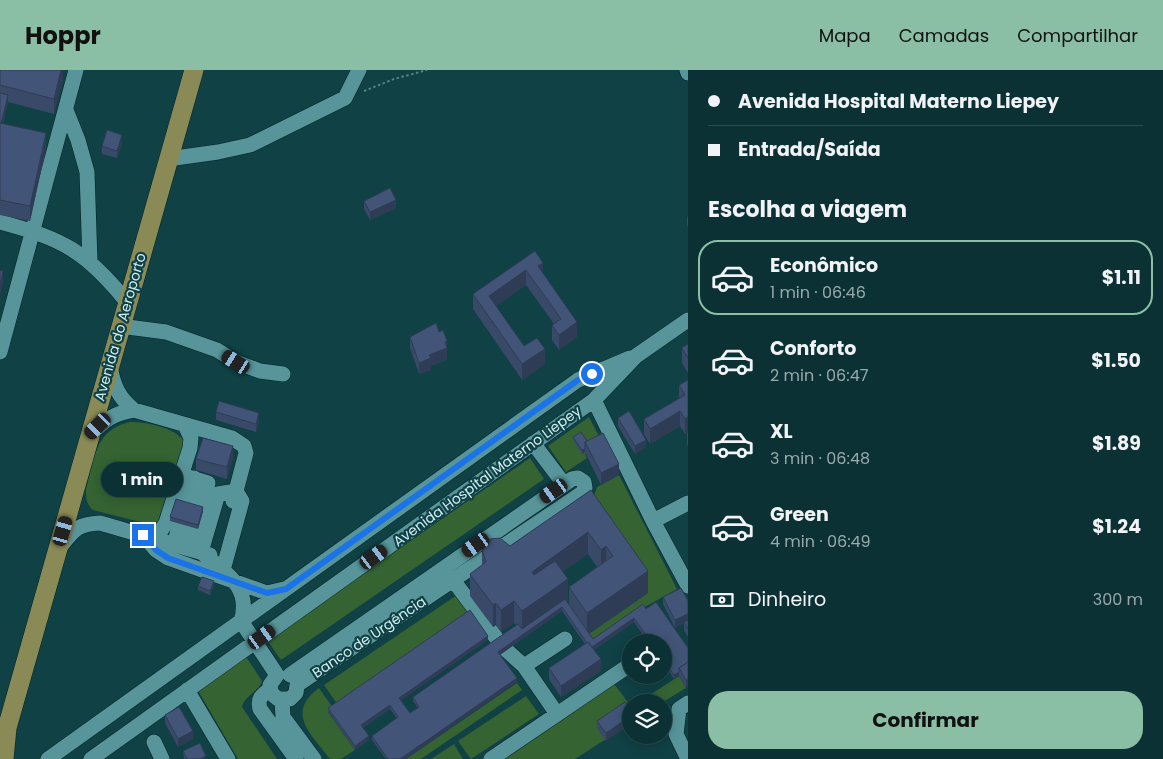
<!DOCTYPE html>
<html lang="pt">
<head>
<meta charset="utf-8">
<style>
  :root { --surface:#0b3134; --page:#193d40; --text:#f1f3f6; --muted:#9aa9ac; --line:#2b4c4f; --accent:#8abfa5 }
  body { margin:0; font-family:Poppins,sans-serif; background:var(--page); color:var(--text); height:100vh; display:flex; flex-direction:column; font-size:19px; white-space:nowrap }
  * { box-sizing:border-box; margin:0 }
  p { font-size:16px; color:var(--muted) }
  .icon { flex:none; width:28px; height:28px; fill:none; stroke:currentColor; stroke-width:2; stroke-linecap:round; stroke-linejoin:round }
  .map { position:relative; flex:1; overflow:hidden }
  .details { display:flex; flex-direction:column; background:var(--surface); width:475px }
  .details>* { flex:none }
  .top-card { display:grid; align-content:center; height:110px; padding:0 20px; background:var(--surface) }
  .tools { position:absolute; left:622px; top:564px; display:grid; gap:10px }
  .tools a { display:grid; place-items:center; width:50px; height:50px; border-radius:50%; background:var(--surface); box-shadow:0 2px 12px #0003,0 0 0 1px var(--line); font-size:25px }
  .end { position:absolute; width:22px; height:22px; margin:-11px; border:6px solid #1a73e8; background:#fff; box-shadow:0 0 0 2px #fff }
  .from { border-radius:50% }
  .bubble { position:absolute; height:35px; border-radius:18px; background:var(--surface); box-shadow:0 2px 12px #0003,0 0 0 1px var(--line); font-size:16px; font-weight:700; line-height:35px; text-align:center }
  .car { position:absolute; width:15px; height:30px; margin:-15px -8px; border-radius:6px; box-shadow:0 0 4px 1px #0007; background:linear-gradient(#222 24%,#8ab4d8 0 40%,#222 0 76%,#8ab4d8 0 86%,#222 0) }
  .top-card b { display:flex; align-items:center; gap:18px; height:48px; font-size:19px }
  .top-card b+b { border-top:1px solid var(--line) }
  .top-card i { width:12px; height:12px; background:var(--text) }
  ul { padding:0; list-style:none }
  li { display:flex; align-items:center; gap:15px; height:75px; margin:0 10px 8px; padding:0 10px; border:2px solid transparent; border-radius:20px }
  li div { flex:1 }
  li b { display:block; font-size:19px }
  li em { font-style:normal; font-weight:700 }
  li.on { border-color:var(--accent) }
  li>.icon { width:45px; height:45px; stroke-width:1.5 }
  h2 { padding:0 20px; font-size:22px; line-height:60px }
  .pay { display:flex; align-items:center; gap:12px; height:55px; padding:0 20px; font-size:19px }
  .pay p { margin-inline-start:auto }
  .cta { display:flex; gap:10px; margin-top:auto; padding:10px 20px }
  .cta a { flex:1; height:58px; border-radius:20px; background:var(--accent); color:#111; font-size:20px; font-weight:700; line-height:58px; text-align:center }
  header { display:flex; align-items:center; gap:30px; box-sizing:border-box; height:70px; padding:0 25px; background:var(--accent); color:#111 }
  header strong { font-size:24px }
  nav { display:flex; gap:28px; margin-inline-start:auto; font-size:18px }
  main { display:flex; flex:1; min-height:0 }
  .map>svg:first-child { display:block }
  .green { fill:#356332 }
  .lines { fill:none; stroke-linecap:round; stroke-linejoin:round }
  .minor-casing { stroke:#042629; stroke-width:16 }
  .major-casing { stroke:#042629; stroke-width:20 }
  .path { stroke:#568185; stroke-width:2; stroke-dasharray:2.5 2.5; stroke-linecap:butt }
  .minor { stroke:#57959a; stroke-width:15 }
  .major { stroke:#8a8a56; stroke-width:19 }
  .wall { fill:#394968; fill-rule:evenodd }
  .shaded-wall { fill:#2e3c55 }
  .building { fill:#425579; stroke:#2e3c55 }
  .route { stroke:#1a73e8; stroke-width:6 }
  .labels { text-anchor:middle; dominant-baseline:central; stroke-width:4.5; stroke-linejoin:round; paint-order:stroke }
  .street-label { font-size:14px; fill:#d0eef1; stroke:#0f4145 }
</style>
</head>
<body>
<header>
<strong>Hoppr</strong>
<nav><a>Mapa</a><a>Camadas</a><a>Compartilhar</a></nav>
</header>
<main>
<div class="map">
<svg width="688" height="689" viewBox="0 0 688 689">
  <rect width="100%" height="100%" fill="#0f4145"/>
  <!-- green -->
  <path class="green" d="M589,347l14,27 -18,10 2,4 -21,14 -18,-26z
    M130,352c16,0 44,5 54,19l-26,80 -6,4 -59,-15c-7,-6 -7,-12 -7,-21 9,-30 8,-59 44,-67z
    M530,388l14,21 -263,181 -14,-20z
    M619,405l58,114 -34,19 -50,35 -6,-8 61,-42 -55,-95 4,-11z
    M457,525l13,19 -132,91 -14,-20z
    M245,585l17,26c-3,11 -17,14 -20,26l35,52h-39l-41,-70z
    M679,606l7,12 -23,14h-24z
    M517,613l5,7 -101,69h-15z
    M614,614l17,22v17l-56,36h-76z
    M319,618l14,20 -5,4 27,38 -14,9h-11c-19,-25 -45,-46 -11,-71z
    M526,626l13,18 -68,45 -13,-18z
    M454,674l9,15h-32z"/>
  <g class="lines">
    <defs>
      <path id="minor" d="M687,0l1,3
        M66,40l12,30 9,32 3,89
        M168,89l50,-7 32,-7 95,-47 14,-28
        M0,152c63,17 86,29 127,80
        M120,256l46,6 51,18 19,12 24,9 23,3
        M0,282l76,-282
        M110,297c4,19 8,30 24,43l98,28 12,8 2,7 -10,38 6,10 -19,69
        M594,330l59,121 35,-18
        M91,364c14,-14 23,-21 43,-24
        M533,373l31,41
        M653,451l35,65
        M143,465l13,15 12,8 99,35 17,-4
        M143,465l17,-3 6,-9 24,-75 1,-10 -6,-13
        M174,474l20,-66
        M60,477c14,-17 17,-23 40,-24l110,32
        M187,478l21,-65 -20,-6
        M201,482c23,19 51,35 40,69l36,54 -7,10 1,8 7,6h12l6,-6 1,-8 156,-105 50,67 21,19 33,48
        M201,482l17,-58 18,-3 -3,10
        M524,596l41,-27
        M290,605l282,-196 6,-1 6,4 1,6 -3,5 -129,87
        M270,619c-8,6 -13,9 -10,20l36,50
        M187,620l41,69
        M282,630l1,17 31,42
        M688,633l-9,6 -3,25 12,25
        M154,672l8,17
        M48,689l530,-379 52,-22
        M91,689l503,-359 42,-44 52,-36
        M491,689l140,-95"/>
      <path id="major" d="M4,689l3,-31 187,-658"/>
    </defs>
    <!-- minor casing -->
    <use href="#minor" class="minor-casing"/>
    <!-- major casing -->
    <use href="#major" class="major-casing"/>
    <!-- path -->
    <path class="path" d="M364,21l30,-12 33,-9"/>
    <!-- minor -->
    <use href="#minor" class="minor"/>
    <!-- major -->
    <use href="#major" class="major"/>
  </g>
  <!-- wall -->
  <path class="wall" d="M0,0h63v9l-9,35 -46,-12 -5,22 43,24 -16,73 -30,-6z
    M122,73l-5,15 -15,-4v-8z
    M364,131l32,7 -26,12 -6,-11z
    M688,146v11l-1,-2v-8z
    M535,181l8,22 34,64 -18,13 -7,-10v-15l2,-1 -28,-39 -30,21 28,40 21,18 -23,16 -49,-71v-15z
    M410,267l37,23 -16,6v4l-12,4 -9,-26z
    M688,274v29l-6,-10v-15z
    M688,310v66l-1,-2v-11l-2,1 -5,-8 -30,18 -6,-10v-15l35,-20v-14z
    M216,342l43,9 -3,11 -40,-12z
    M618,348l28,29 -11,7 -17,-28z
    M573,367l14,4 32,34 -18,10 -16,-33 -3,2 -9,-14z
    M233,388l-6,21 -31,-9v-11z
    M591,420l57,103 -59,41 4,5 53,-30 42,39 -2,40 -7,-12 -5,3 -10,-14v-23h-16l-14,-20 -40,28 7,21 -40,26 -12,-18v-11l36,-24 -23,-33 -62,44 17,27 -111,77h-20l-14,-19v-4l25,-17 -7,-10 -27,19 6,12 -14,10 -27,-39v-3l160,-68 -87,60 9,13 8,-5 -5,-7v-4l103,-72 -2,-2 -13,9 -5,-7 -3,2 -23,-31v-22l12,-8v-16l28,-4zM588,484l9,13 -28,20v18l-3,-3 2,-1 -6,-29z
    M203,441l-5,18 -28,-8v-4z
    M214,515l-4,10 -12,-5v-4z
    M663,527l25,4v36l-4,-7v-7l-9,5 -12,-24z
    M625,632l-19,39 -9,-13v-7z
    M165,645l28,24 -15,8 -13,-24z
    M183,681l23,8h-22z"/>
  <!-- shaded-wall -->
  <path class="shaded-wall" d="M61,0h2v9l-9,35v-15z
    M8,25v8l-8,31v-7z
    M46,63v15l-16,73v-15z
    M122,65v8l-5,15v-7z
    M396,130v8l-26,12v-8z
    M543,193v15l-5,-12z
    M526,200v15l-37,26v-15z
    M3,201v12l-3,13v-11z
    M577,252v15l-18,13v-15z
    M447,271v19l-16,6v4l-12,4v-11l26,-21z
    M545,279v15l-23,16v-16z
    M680,341v15l-30,18v-15z
    M259,343v8l-3,11v-8z
    M688,347v16l-3,1v-15z
    M646,370v7l-11,7v-8z
    M233,376v12l-6,21v-12z
    M585,379v3l-3,2v-4z
    M619,394v11l-18,10v-12z
    M203,437v4l-5,18v-4z
    M588,462v22l-56,39v-21z
    M606,476v22l-5,4v-22z
    M648,501v22l-61,42v-22z
    M568,509v22l-46,32v-22z
    M214,511v4l-4,10v-4z
    M514,531v22l-13,9v-22z
    M496,533v22l-3,2v-22z
    M562,537v4l-64,45v-4z
    M688,544v7l-13,7v-8z
    M634,548v4l-43,30v-4z
    M488,566v4l-89,62v-4z
    M601,589v12l-40,26v-11z
    M679,602v4l-5,3v-4z
    M517,608v4l-111,77h-6z
    M688,609v7l-2,2v-8z
    M390,635v4l-29,20v-4z
    M631,646v8l-25,17v-8z
    M193,661v8l-15,8v-8z
    M369,666v4l-14,10v-4z"/>
  <!-- building -->
  <path class="building" d="M0,0h61l-7,29 -54,-14z
    M0,23l8,2 -7,29 -1,-1z
    M0,53l46,10 -16,73 -30,-6z
    M107,60l15,5 -5,16 -15,-5z
    M390,118l6,12 -26,12 -6,-11z
    M535,181l8,12 -5,3 39,56 -18,13 -7,-10 9,-6 -35,-49 -37,26 35,50 13,-8 8,11 -23,15 -49,-70z
    M0,200l3,1 -3,14z
    M436,253l3,9 4,-2 4,11 -2,1 2,6 -18,7 2,3 -12,5 -9,-26z
    M688,274v14l-6,-10z
    M688,310v37l-3,2 -5,-8 -30,18 -6,-10 41,-24 -6,-10z
    M219,331l40,12 -3,11 -40,-12z
    M629,341l17,29 -11,6 -17,-28z
    M581,362l6,9 -2,1v7l-3,1 -9,-13z
    M603,363l16,31 -18,9 -16,-31z
    M203,368l30,8 -6,21 -31,-8z
    M591,420l57,81 -61,42 -18,-26 44,-31 -7,-10 -5,4 -13,-18 -56,40 2,3 21,-14 13,18 -46,32 -8,-10 -13,9 -5,-7 -3,2 -23,-31 16,-12 -4,-12 8,-11 10,-1 10,8z
    M176,429l27,8 -5,18 -28,-8z
    M202,507l12,4 -4,10 -12,-5z
    M681,518l7,13v13l-13,6 -12,-23z
    M565,529l28,40 50,-35 3,5 10,-7 32,46v14l-9,6v4l-5,3 -10,-14v-19h-13l-17,-24 -42,29 -4,-5 -1,1 -25,-36 -64,45 19,26 -117,81h-12l-16,-23 26,-19 -8,-12 -29,20 8,11 -14,10 -27,-38 142,-98 18,26 -89,62 11,15 9,-6 -6,-10 105,-73 4,5z
    M688,550v9l-4,-7z
    M588,572l13,17 -40,27 -12,-18z
    M688,592v17l-2,1 -7,-12z
    M625,632l6,9v5l-25,17 -9,-12z
    M179,637l14,24 -15,8 -13,-24z
    M200,673l6,13 -6,3h-13l-4,-8z"/>
  <g class="lines">
    <!-- route -->
    <path class="route" d="M143,465l13,15 12,8 99,35 19,-4 292,-209 14,-6"/>
  </g>
  <g class="labels">
    <!-- street labels -->
    <g class="street-label">
      <text transform="translate(120 257) rotate(-74)">Avenida do Aeroporto</text>
      <text transform="translate(487 406) rotate(-36)">Avenida Hospital Materno Liepey</text>
      <text transform="translate(369 567) rotate(-34)">Banco de Urgência</text>
    </g>
  </g>
</svg>
<div class="tools">
<a><svg class="icon" aria-label="locate" viewBox="0 0 24 24"><circle cx="12" cy="12" r="6"/><path d="M12 2v4M12 18v4M2 12h4M18 12h4"/></svg></a>
<a><svg class="icon" aria-label="layers" viewBox="0 0 24 24"><path d="M12 4l9 5-9 5-9-5zM3 14l9 5 9-5"/></svg></a>
</div>
<i class="end from" style="left:592px;top:304px"></i>
<i class="end" style="left:143px;top:465px"></i>
<div class="bubble" style="left:101px;top:392px;width:82px">1 min</div>
<i class="car" style="left:236px;top:292px;rotate:302deg"></i>
<i class="car" style="left:98px;top:356px;rotate:225deg"></i>
<i class="car" style="left:554px;top:421px;rotate:235deg"></i>
<i class="car" style="left:63px;top:461px;rotate:16deg"></i>
<i class="car" style="left:476px;top:475px;rotate:235deg"></i>
<i class="car" style="left:374px;top:487px;rotate:54deg"></i>
<i class="car" style="left:262px;top:567px;rotate:55deg"></i>
</div>
<section class="details">
<div class="top-card">
<b><i class="from"></i>Avenida Hospital Materno Liepey</b>
<b><i></i>Entrada/Saída</b>
</div>
<h2>Escolha a viagem</h2>
<ul>
<li class="on"><svg class="icon" aria-label="car" viewBox="0 0 24 24"><path d="M5 17H2v-5l4-1 3-4h7l3 4 3 1v5h-3M9 17h6M6 11h13"/><circle cx="7" cy="17" r="2"/><circle cx="17" cy="17" r="2"/></svg><div><b>Econômico</b><p>1 min · 06:46</p></div><em>$1.11</em></li>
<li><svg class="icon" aria-label="car" viewBox="0 0 24 24"><path d="M5 17H2v-5l4-1 3-4h7l3 4 3 1v5h-3M9 17h6M6 11h13"/><circle cx="7" cy="17" r="2"/><circle cx="17" cy="17" r="2"/></svg><div><b>Conforto</b><p>2 min · 06:47</p></div><em>$1.50</em></li>
<li><svg class="icon" aria-label="car" viewBox="0 0 24 24"><path d="M5 17H2v-5l4-1 3-4h7l3 4 3 1v5h-3M9 17h6M6 11h13"/><circle cx="7" cy="17" r="2"/><circle cx="17" cy="17" r="2"/></svg><div><b>XL</b><p>3 min · 06:48</p></div><em>$1.89</em></li>
<li><svg class="icon" aria-label="car" viewBox="0 0 24 24"><path d="M5 17H2v-5l4-1 3-4h7l3 4 3 1v5h-3M9 17h6M6 11h13"/><circle cx="7" cy="17" r="2"/><circle cx="17" cy="17" r="2"/></svg><div><b>Green</b><p>4 min · 06:49</p></div><em>$1.24</em></li>
</ul>
<div class="pay"><svg class="icon" aria-label="cash" viewBox="0 0 24 24"><path d="M3 7h18v10H3z"/><circle cx="12" cy="12" r="2"/></svg>Dinheiro<p>300 m</p></div>
<div class="cta"><a>Confirmar</a></div>
</section>
</main>
</body>
</html>
